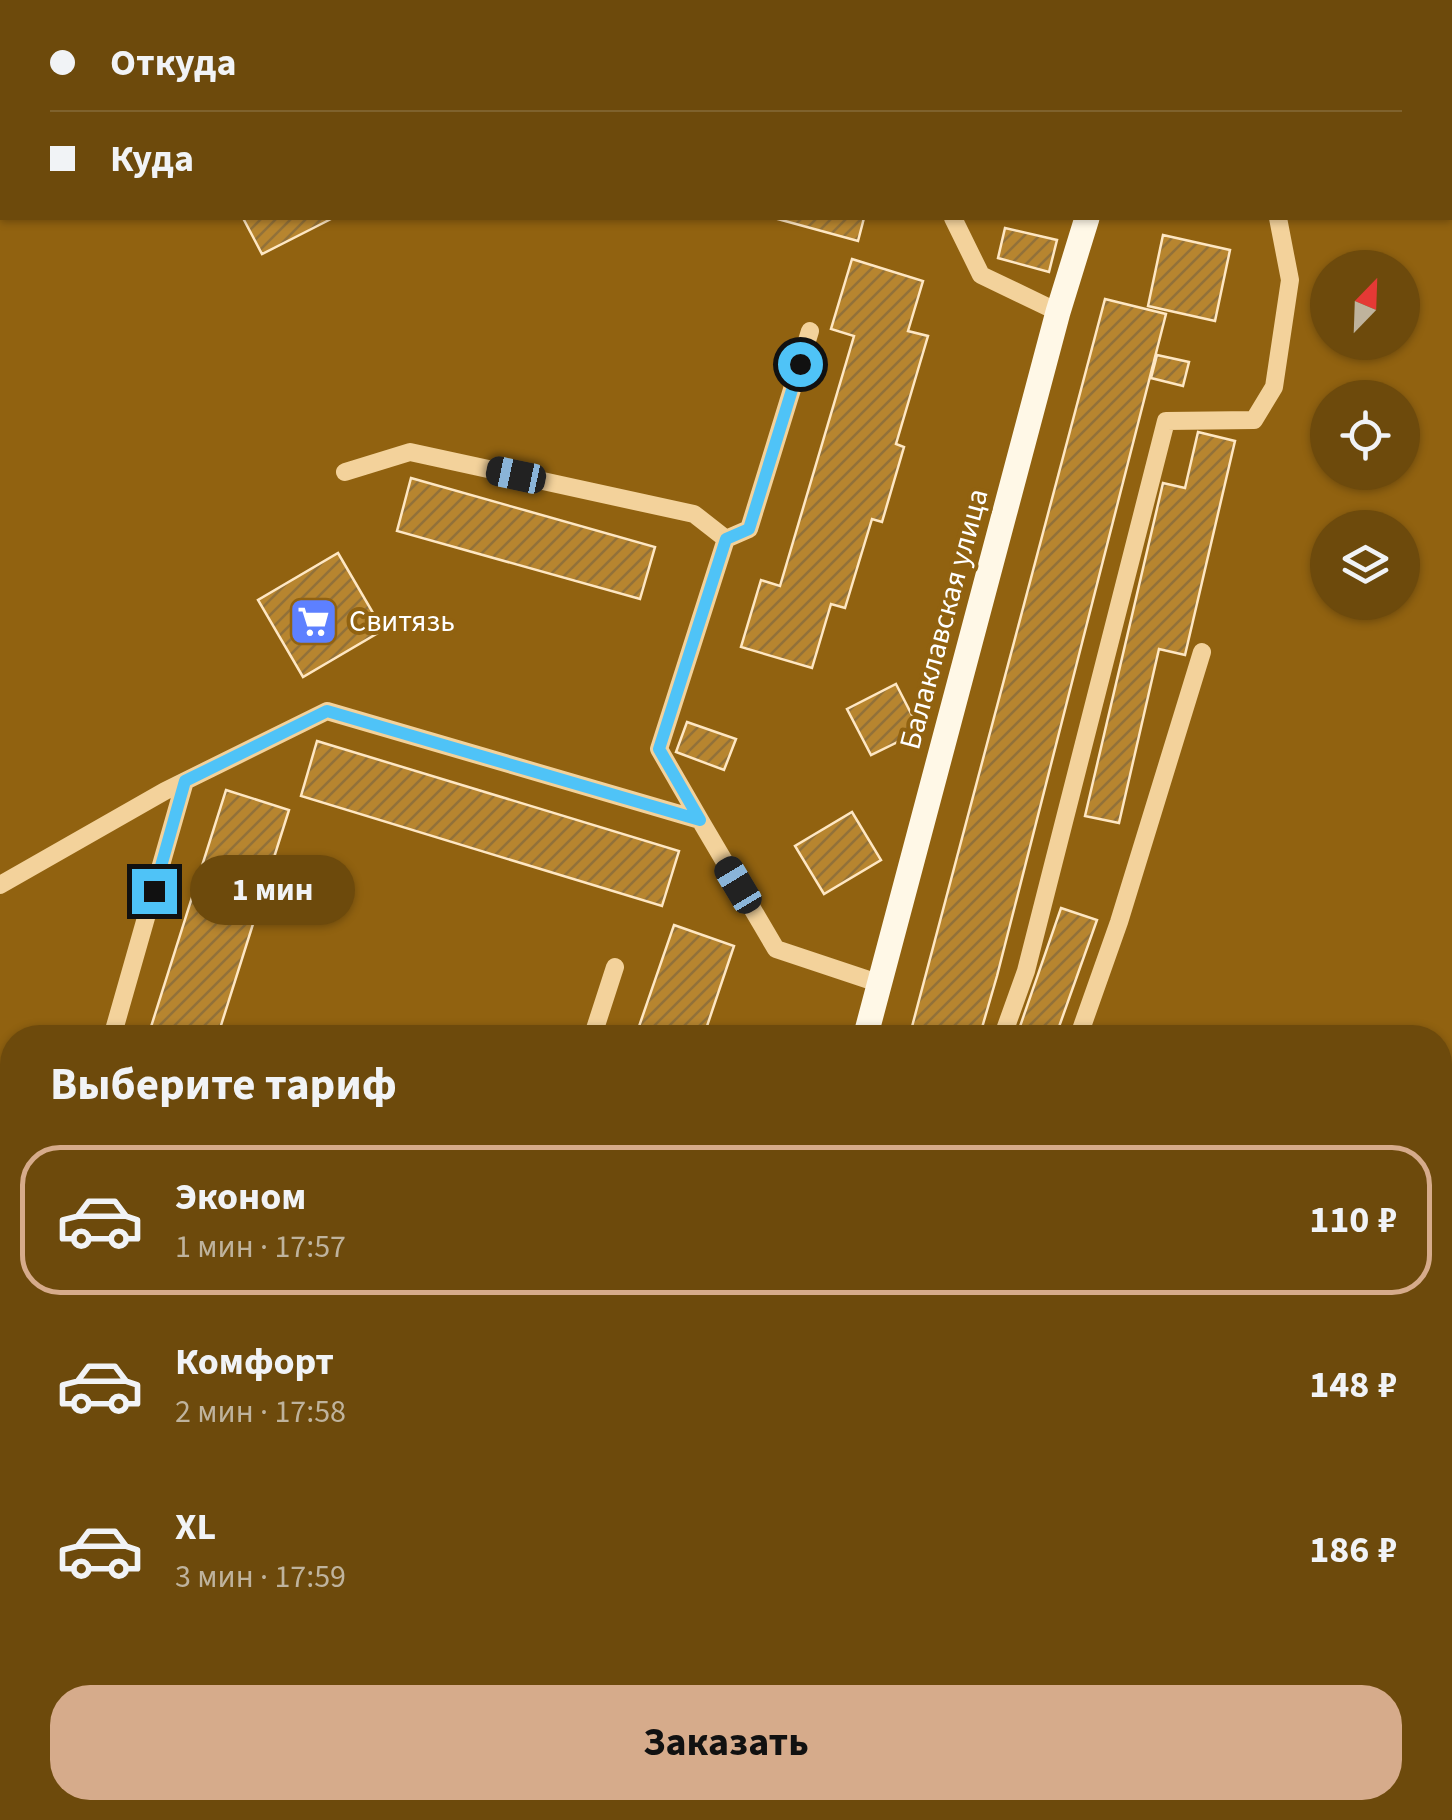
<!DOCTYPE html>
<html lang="ru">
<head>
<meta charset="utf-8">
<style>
  :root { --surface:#6d4a0c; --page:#75541a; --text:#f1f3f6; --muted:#bfb39d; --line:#7f622d; --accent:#d6ab8b }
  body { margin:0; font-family:"Source Sans 3",sans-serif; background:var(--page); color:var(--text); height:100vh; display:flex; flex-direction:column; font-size:38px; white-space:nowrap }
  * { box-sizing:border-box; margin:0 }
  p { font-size:32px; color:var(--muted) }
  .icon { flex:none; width:55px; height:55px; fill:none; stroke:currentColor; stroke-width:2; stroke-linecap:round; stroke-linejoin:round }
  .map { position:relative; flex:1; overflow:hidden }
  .drawer { position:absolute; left:0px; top:1025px; width:1452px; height:795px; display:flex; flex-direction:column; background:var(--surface); border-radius:40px 40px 0 0; box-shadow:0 2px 8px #0004 }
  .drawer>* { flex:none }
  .hud { position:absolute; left:0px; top:0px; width:1452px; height:220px; box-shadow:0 2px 8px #0004; display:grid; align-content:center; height:220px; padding:0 50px; background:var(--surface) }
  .needle { width:65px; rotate:23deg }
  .tools { position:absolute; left:1310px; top:250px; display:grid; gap:20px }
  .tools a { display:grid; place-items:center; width:110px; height:110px; border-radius:50%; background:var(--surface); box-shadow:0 2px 8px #0004; font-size:50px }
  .end { position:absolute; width:45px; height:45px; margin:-22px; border:12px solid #4fc3f7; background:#111; box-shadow:0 0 0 5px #111 }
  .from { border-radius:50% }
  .bubble { position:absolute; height:70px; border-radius:35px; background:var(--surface); box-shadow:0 2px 8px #0004; font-size:32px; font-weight:700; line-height:70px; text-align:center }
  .car { position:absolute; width:30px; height:60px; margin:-30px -15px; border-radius:12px; box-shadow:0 0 8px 2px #0007; background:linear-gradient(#222 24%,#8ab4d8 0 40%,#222 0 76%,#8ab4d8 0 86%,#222 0) }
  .hud b { display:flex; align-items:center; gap:35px; height:95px; font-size:38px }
  .hud b+b { border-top:2px solid var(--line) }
  .hud i { width:25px; height:25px; background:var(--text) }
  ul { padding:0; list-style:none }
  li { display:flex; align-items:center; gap:30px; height:150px; margin:0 20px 15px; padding:0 30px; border:5px solid transparent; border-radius:40px }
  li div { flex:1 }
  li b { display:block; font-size:38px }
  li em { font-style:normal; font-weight:700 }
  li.selected { border-color:var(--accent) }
  li>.icon { width:90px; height:90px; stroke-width:1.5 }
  h2 { padding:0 50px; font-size:45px; line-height:120px }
  .cta { display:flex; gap:20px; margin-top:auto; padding:20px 50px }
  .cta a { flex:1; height:115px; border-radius:40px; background:var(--accent); color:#111; font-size:40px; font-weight:700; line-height:115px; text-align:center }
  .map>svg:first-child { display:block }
  .building { fill:url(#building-hatch); stroke:#fee7c3; stroke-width:2.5 }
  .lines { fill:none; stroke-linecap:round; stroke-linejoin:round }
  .path { stroke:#f3d29b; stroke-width:6; stroke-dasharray:5 8; stroke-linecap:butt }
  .minor { stroke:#f3d29b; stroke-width:18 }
  .major { stroke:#fff8e7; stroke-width:25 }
  .route { stroke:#4fc3f7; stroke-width:12 }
  .labels { text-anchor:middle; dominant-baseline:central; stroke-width:8; stroke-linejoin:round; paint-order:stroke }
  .street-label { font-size:30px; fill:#fff; stroke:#916210 }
  .poi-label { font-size:30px; fill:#fff; stroke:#916210; text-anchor:start }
</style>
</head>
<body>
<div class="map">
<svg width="1452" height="1820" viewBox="0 0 1452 1820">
  <defs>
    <pattern id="building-hatch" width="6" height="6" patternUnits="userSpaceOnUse" patternTransform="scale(2.5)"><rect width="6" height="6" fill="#b7852f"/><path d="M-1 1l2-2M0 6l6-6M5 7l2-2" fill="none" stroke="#927139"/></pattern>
  </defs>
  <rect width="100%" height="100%" fill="#916210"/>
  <!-- building -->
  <path class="building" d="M243,218h90l-71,36z
    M774,218h90l-6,23z
    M1005,228l52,12 -8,32 -51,-14z
    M1163,235l67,15 -15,71 -67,-15z
    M852,259l71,22 -15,50 20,5 -32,108 8,3 -22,75 -10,-3 -27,89 -14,-4 -19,64 -71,-21 20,-67 19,6 74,-250 -23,-7z
    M1105,299l61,15 -169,662 -18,62h-70z
    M1157,355l32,7 -6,24 -32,-8z
    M1198,432l37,9 -50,214 -26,-6 -40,174 -34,-7 78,-333 22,5z
    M411,478l244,69 -15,52 -243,-68z
    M338,553l45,77 -80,47 -45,-77z
    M896,684l24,47 -49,24 -24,-46z
    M687,722l49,17 -12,31 -48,-18z
    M317,741l362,110 -17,55 -361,-110z
    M226,790l63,20 -72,228h-42l-25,-8z
    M852,812l29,48 -57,34 -29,-48z
    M1061,908l36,12 -42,118h-39z
    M674,925l60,21 -31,92h-68z
    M0,1157l12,27v149l-12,-27z
    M0,1784l12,4v20h55l35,12h-102z
    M797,1808h32l-4,12h-33z"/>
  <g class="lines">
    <!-- path -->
    <path class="path" d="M1444,0l1,2
      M1450,17l2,4
      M1440,1233l12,-50"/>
    <!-- minor -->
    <path class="minor" d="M741,0l1,2
      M1245,2v-2
      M953,218l28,57 77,37
      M345,472l65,-20 284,62 32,25
      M700,820l-41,-71 67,-210 23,-10 61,-198
      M0,885l165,-94 162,-80 373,109 76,129 105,35
      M112,1037l73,-256
      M592,1038l23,-71
      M1002,1038l24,-67 140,-550 88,-1 20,-33 16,-107 -12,-62
      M1078,1038l41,-116 83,-270
      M0,1089l12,22
      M0,1396l12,23
      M1440,1584h12
      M184,1808l45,12
      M590,1808l7,12
      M315,1820l22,-12
      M768,1820l5,-12
      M1237,1820l6,-12"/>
    <!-- major -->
    <path class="major" d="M1221,0v2
      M1020,2v-2
      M865,1038l193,-726 29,-94
      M0,1692l12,-7"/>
  </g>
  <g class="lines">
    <!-- route -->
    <path class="route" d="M154,891l31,-110 142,-70 373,109 -41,-71 67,-210 23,-10 51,-165"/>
  </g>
  <!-- icons -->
  <defs>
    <symbol id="supermarket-square" viewBox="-11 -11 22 22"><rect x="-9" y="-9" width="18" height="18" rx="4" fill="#5d80ff" stroke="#916210"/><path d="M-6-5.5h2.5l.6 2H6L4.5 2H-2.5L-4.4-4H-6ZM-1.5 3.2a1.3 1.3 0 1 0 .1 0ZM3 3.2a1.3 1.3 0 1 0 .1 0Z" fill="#fff"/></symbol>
  </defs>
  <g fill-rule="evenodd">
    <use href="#supermarket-square" x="286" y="594" width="55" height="55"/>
  </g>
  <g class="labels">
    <!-- street labels -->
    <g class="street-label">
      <text transform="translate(944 619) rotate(-75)">Балаклавская улица</text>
    </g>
    <!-- poi labels -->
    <g class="poi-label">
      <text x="349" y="621">Свитязь</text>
    </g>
  </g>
</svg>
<div class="tools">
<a><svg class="needle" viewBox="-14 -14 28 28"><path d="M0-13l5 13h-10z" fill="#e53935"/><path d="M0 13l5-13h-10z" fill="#bfb39d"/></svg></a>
<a><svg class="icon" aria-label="locate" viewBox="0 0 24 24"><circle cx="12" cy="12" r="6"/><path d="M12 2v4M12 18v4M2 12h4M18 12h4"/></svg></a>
<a><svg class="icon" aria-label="layers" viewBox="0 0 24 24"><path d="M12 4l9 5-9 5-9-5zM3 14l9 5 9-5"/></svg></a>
</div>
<i class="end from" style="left:800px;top:364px"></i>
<i class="end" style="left:154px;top:891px"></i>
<div class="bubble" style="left:190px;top:855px;width:165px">1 мин</div>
<i class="car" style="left:516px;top:475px;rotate:282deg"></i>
<i class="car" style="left:738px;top:885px;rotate:329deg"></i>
<div class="hud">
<b><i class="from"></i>Откуда</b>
<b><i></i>Куда</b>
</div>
<section class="drawer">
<h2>Выберите тариф</h2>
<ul>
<li class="selected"><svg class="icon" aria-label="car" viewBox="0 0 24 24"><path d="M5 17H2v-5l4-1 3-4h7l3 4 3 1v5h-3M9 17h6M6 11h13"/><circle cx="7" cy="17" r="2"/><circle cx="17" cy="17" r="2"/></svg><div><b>Эконом</b><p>1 мин · 17:57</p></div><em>110 ₽</em></li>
<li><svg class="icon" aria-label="car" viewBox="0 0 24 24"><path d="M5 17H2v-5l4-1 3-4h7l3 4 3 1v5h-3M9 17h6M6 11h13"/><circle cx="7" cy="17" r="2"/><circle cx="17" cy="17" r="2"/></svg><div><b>Комфорт</b><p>2 мин · 17:58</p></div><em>148 ₽</em></li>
<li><svg class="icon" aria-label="car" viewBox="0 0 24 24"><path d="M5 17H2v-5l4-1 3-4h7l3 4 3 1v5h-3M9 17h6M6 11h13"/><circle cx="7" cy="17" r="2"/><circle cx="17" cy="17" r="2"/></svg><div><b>XL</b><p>3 мин · 17:59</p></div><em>186 ₽</em></li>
</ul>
<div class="cta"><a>Заказать</a></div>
</section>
</div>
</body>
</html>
